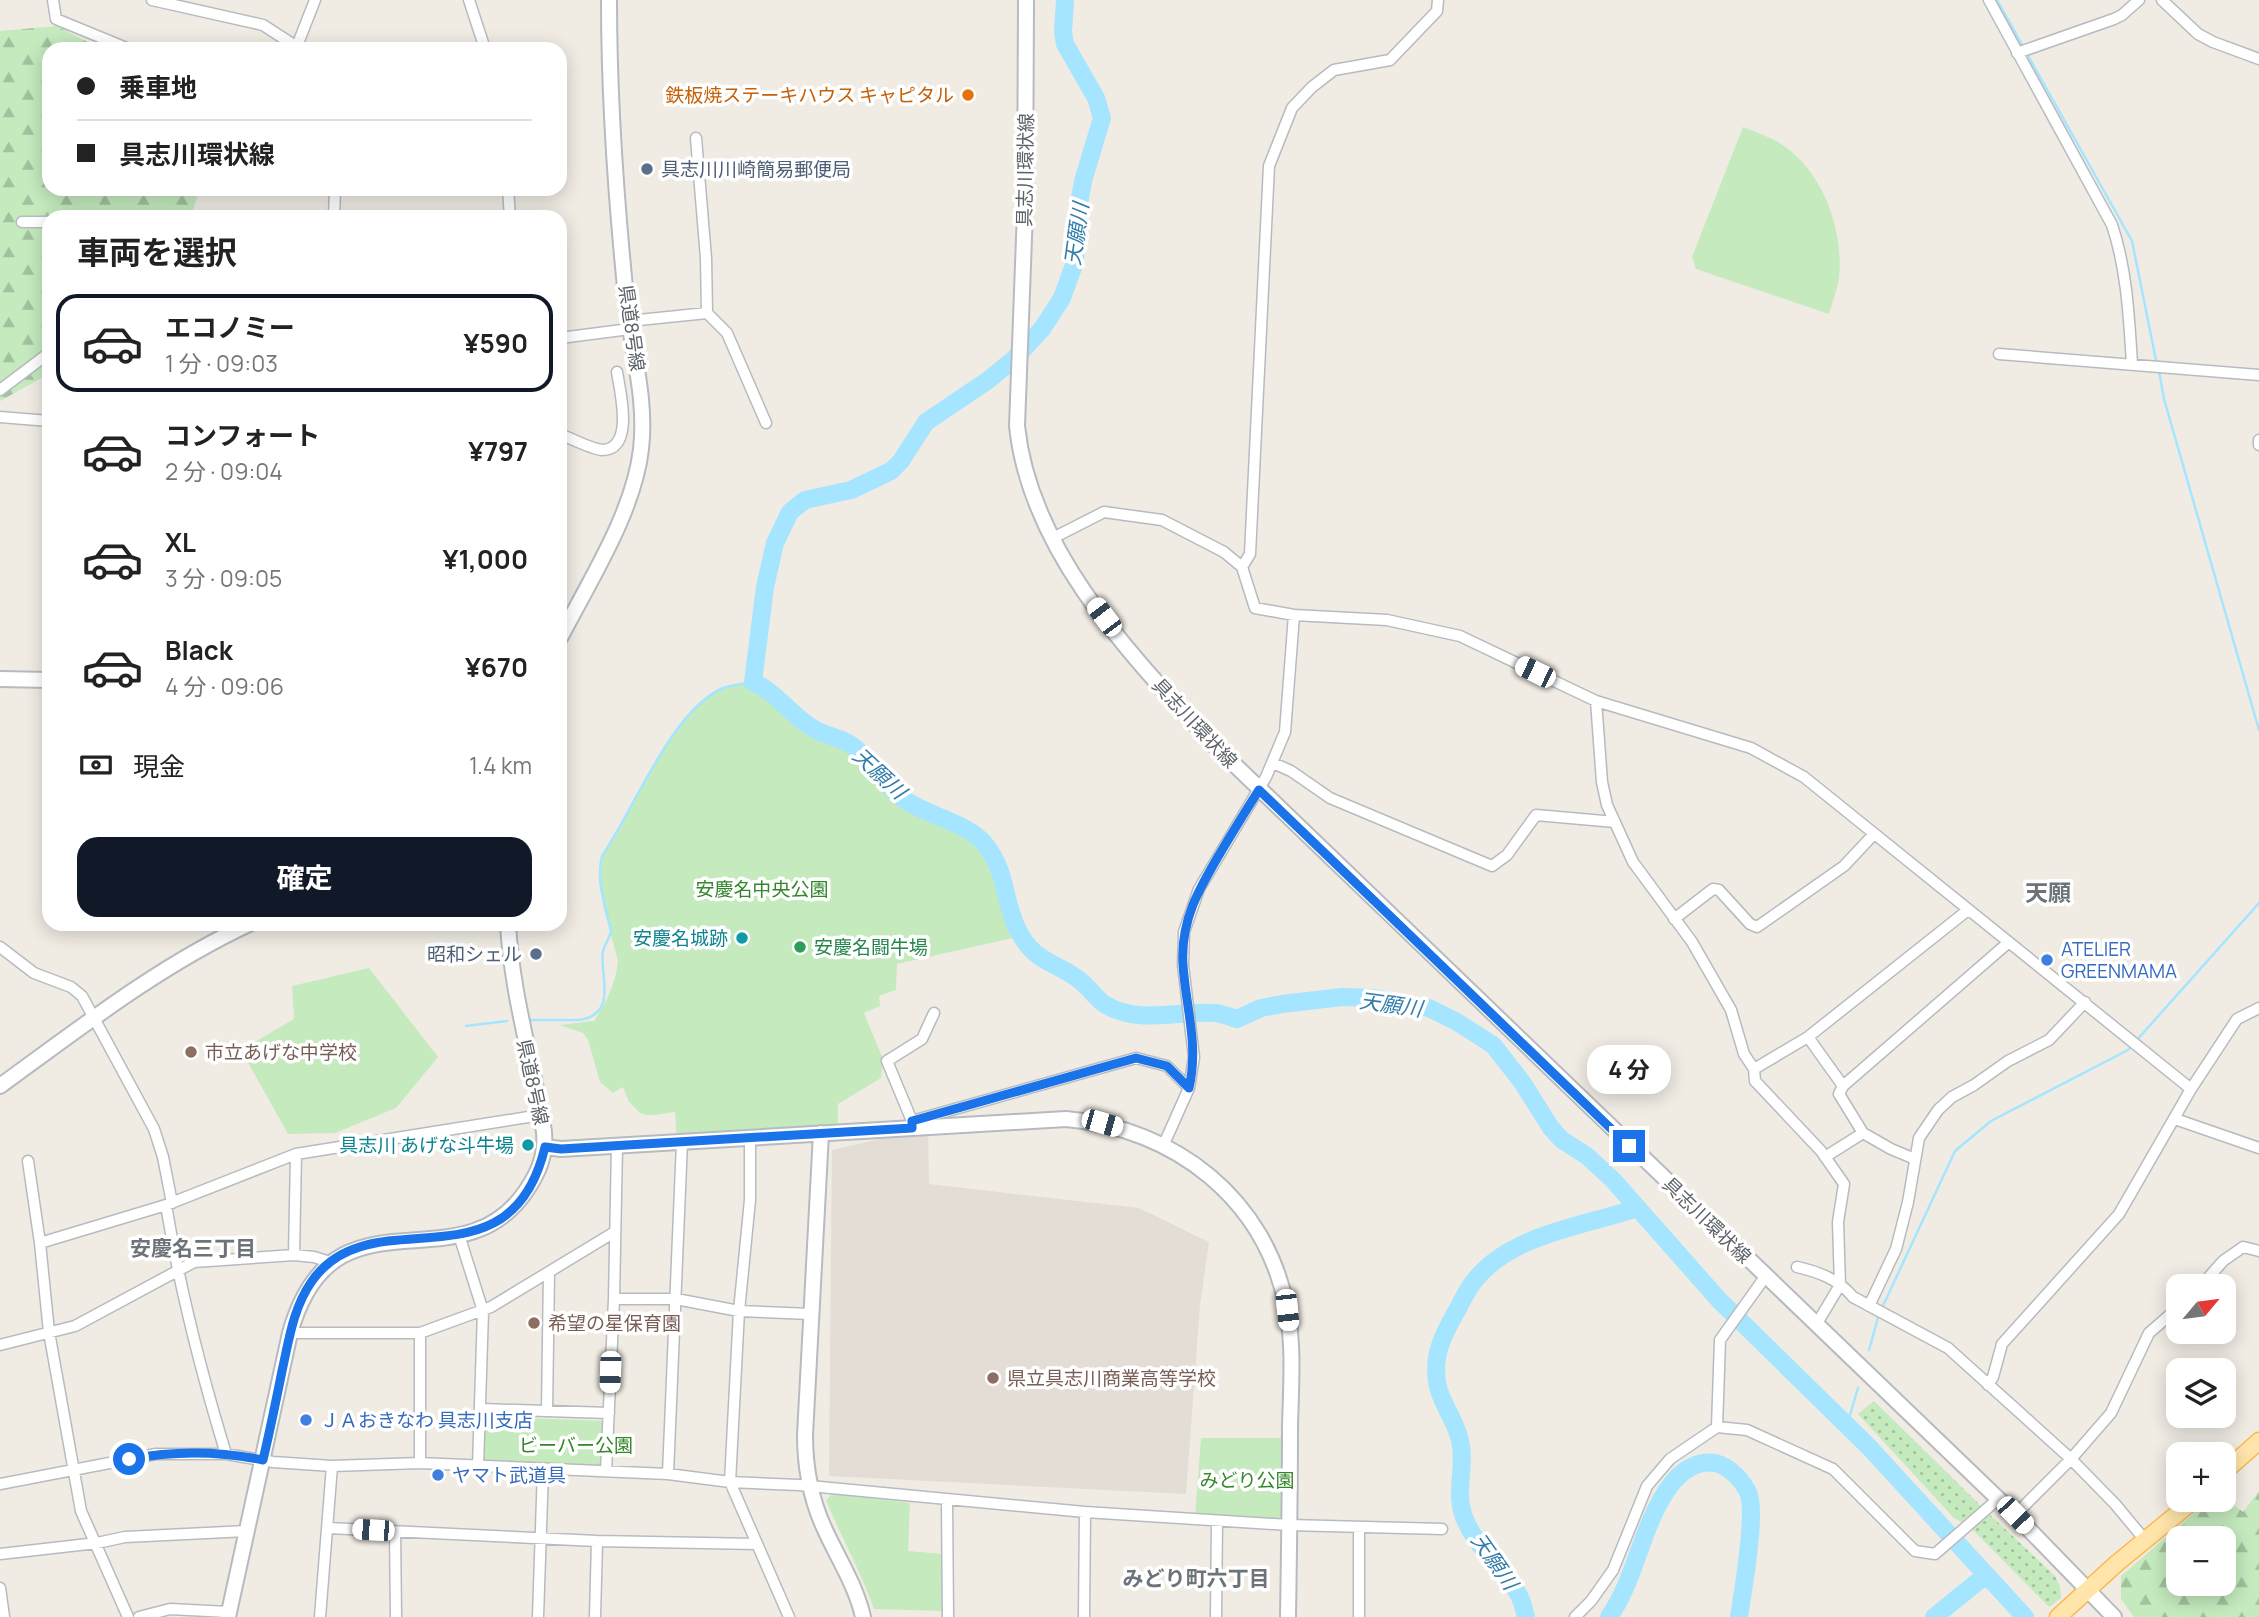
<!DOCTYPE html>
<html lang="ja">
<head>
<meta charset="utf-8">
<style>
  :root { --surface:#fff; --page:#f2f2f2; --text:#222; --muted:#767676; --line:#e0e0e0; --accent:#111827 }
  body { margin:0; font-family:Manrope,"Noto Sans JP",sans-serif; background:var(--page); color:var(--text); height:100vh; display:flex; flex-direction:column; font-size:26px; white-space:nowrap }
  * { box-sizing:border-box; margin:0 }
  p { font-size:23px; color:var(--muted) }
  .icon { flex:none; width:38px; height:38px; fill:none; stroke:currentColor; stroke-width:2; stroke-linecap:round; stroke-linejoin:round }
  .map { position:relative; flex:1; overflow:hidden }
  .details { position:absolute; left:42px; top:210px; width:525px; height:721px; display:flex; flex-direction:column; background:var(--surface); border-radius:21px; box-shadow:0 4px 18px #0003 }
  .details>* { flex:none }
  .top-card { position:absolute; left:42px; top:42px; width:525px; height:154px; border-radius:21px; box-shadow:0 4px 18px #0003; display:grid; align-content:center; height:154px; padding:0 35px; background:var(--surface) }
  .needle { width:46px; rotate:61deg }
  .buttons { position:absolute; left:2166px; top:1274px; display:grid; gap:14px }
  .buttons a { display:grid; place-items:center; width:70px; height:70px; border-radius:14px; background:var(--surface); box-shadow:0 4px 18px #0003; font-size:35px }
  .end { position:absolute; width:32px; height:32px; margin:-16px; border:9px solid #1a73e8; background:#fff; box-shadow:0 0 0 4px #fff }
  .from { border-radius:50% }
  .bubble { position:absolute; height:49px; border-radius:21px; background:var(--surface); box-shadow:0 4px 18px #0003; font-size:23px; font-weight:700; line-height:49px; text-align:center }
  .car { position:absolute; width:21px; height:42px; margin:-21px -10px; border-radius:9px; box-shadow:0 0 5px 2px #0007; background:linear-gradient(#fff 24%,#345 0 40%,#fff 0 76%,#345 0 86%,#fff 0) }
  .top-card b { display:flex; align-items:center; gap:24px; height:66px; font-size:26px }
  .top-card b+b { border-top:2px solid var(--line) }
  .top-card i { width:18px; height:18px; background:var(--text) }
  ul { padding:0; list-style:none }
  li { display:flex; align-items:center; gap:21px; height:98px; margin:0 14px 10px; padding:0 21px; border:4px solid transparent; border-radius:21px }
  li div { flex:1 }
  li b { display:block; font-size:26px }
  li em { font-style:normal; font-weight:700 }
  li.selected { border-color:var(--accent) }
  li>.icon { width:63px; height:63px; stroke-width:1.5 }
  h2 { padding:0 35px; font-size:32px; line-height:84px }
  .pay { display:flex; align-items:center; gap:18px; height:77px; padding:0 35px; font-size:26px }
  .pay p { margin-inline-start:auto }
  .action { display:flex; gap:14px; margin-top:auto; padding:14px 35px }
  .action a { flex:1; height:80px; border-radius:21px; background:var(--accent); color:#fff; font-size:28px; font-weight:700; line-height:80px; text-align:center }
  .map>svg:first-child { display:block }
  .education { fill:#e3ddd5 }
  .grass { fill:url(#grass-dots) }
  .forest { fill:url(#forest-firs); fill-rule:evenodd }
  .park { fill:#c4eabe }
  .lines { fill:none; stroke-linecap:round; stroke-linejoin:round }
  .stream { stroke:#a5e5ff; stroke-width:2.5 }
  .river { stroke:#a5e5ff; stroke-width:18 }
  .street-casing { stroke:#b7bbc0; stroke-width:13 }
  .secondary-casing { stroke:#b6bbc0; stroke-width:18 }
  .primary-casing { stroke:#ffb54e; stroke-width:19 }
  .street { stroke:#fff; stroke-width:10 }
  .secondary { stroke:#fff; stroke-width:14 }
  .primary { stroke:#ffe5aa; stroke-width:16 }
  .route { stroke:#1a73e8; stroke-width:9 }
  .food-dot { fill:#e8710a; stroke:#fff; stroke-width:2.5 }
  .service-dot { fill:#5c6f8a; stroke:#fff; stroke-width:2.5 }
  .culture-dot { fill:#0f9aa8; stroke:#fff; stroke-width:2.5 }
  .leisure-dot { fill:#2e9e5b; stroke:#fff; stroke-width:2.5 }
  .shop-dot { fill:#3f7fe0; stroke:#fff; stroke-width:2.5 }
  .education-dot { fill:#8d6e63; stroke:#fff; stroke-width:2.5 }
  .labels { text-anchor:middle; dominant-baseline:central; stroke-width:7; stroke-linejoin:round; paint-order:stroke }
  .food-label { font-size:19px; fill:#c56008; stroke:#fff; text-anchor:end }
  .service-label { font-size:19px; fill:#4e5e75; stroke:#fff; text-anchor:start }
  .street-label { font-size:19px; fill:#5c6266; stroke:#fff }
  .park-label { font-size:19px; fill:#34862b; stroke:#fff }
  .culture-label { font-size:19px; fill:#0d838f; stroke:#fff; text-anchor:end }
  .leisure-label { font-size:19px; fill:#27864d; stroke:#fff; text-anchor:start }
  .shop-label { font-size:19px; fill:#366cbe; stroke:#fff; text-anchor:start }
  .education-label { font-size:19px; fill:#785e54; stroke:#fff; text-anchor:start }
  .water-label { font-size:21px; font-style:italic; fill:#327daa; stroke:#fff }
  .neighbourhood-label { font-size:21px; font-weight:bold; fill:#6d7479; stroke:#fff }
  .quarter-label { font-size:23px; font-weight:bold; fill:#6d7479; stroke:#fff }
</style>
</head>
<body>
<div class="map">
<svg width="2259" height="1617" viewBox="0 0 2259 1617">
  <defs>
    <pattern id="grass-dots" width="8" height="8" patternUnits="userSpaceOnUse" patternTransform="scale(1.75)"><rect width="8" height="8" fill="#c4eabe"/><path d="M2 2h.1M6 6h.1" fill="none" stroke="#a2c19e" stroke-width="1.8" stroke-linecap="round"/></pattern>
    <pattern id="forest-firs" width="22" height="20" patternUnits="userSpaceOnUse" patternTransform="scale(1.75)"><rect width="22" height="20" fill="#c4eabe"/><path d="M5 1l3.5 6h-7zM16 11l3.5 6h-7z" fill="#a2c19e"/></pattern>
  </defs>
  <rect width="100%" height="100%" fill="#f0ece4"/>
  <!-- education -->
  <path class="education" d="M928,1128l1,56 210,24 70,34 -9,63 -14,189 -357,-18 3,-326z"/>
  <!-- grass -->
  <path class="grass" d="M1874,1401l107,105 -18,17 -9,-5 -96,-104z
    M1988,1513l67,63 5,10 1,12 -12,9 -77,-78z"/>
  <!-- forest -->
  <path class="forest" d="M57,26l36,19 2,4h-46v140h161l-12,5 -7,23h-142v157l-49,27v-370z
    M2259,1491v126h-125l-13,-18v-23l88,-76h15v-3l19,15zM2179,1538h45v46h-45z"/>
  <!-- park -->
  <path class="park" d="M1743,127c12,5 24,9 35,15 44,26 66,87 61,136 -2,12 -7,25 -10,36l-133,-45 -4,-12z
    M753,682c25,10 40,35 64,48 12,7 27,7 38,18 21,18 33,42 57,56 22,13 54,19 71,38 25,27 22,64 38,94l-124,28 -1,26 -17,6 1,10 -16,7 19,46 -2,19 -43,26v25l-161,13 -2,-30c-10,1 -30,7 -37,-1 -3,-3 -5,-6 -9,-9l-6,-15 -10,6 -13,-11 -12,-42 -5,-7 -24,-8 35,-4c12,-18 22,-38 24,-60 -8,-33 -24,-72 -16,-105 31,-44 70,-145 119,-167 9,-4 22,-5 32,-7z
    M369,968l69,89 -42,51 -61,25 -47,1 -47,-84 53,-31 -2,-33z
    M494,1417l114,4 -2,50 -123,-5 2,-42z
    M1290,1432l-1,93 -94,-9 6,-78h78z
    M833,1493l77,10 -2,48 36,3 -1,57 -69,-2c-13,-37 -33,-72 -48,-109z"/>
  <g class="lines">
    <!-- stream -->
    <path class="stream" d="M1997,0l26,46
      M2026,52l106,189 25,124
      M2159,371l5,28 95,331
      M531,1020h49c39,-7 19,-45 23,-69 2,-7 7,-14 8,-20 0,-5 -3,-12 -4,-16 -5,-21 -10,-39 -5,-59 31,-45 69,-144 119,-167 9,-4 22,-5 32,-7
      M466,1026l41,-5
      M1882,1308l73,-157 36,-30 137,-71 131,-147
      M1869,1350l10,-36
      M1847,1425l11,-37"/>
    <!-- river -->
    <path class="river" d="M1065,0l-2,32 2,12 31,54 6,20 -19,63 -6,34 -2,47 -13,36 -20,31 -29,31 -26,21 -61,41 -25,39 -10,10 -40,19 -46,10 -15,12 -15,31 -10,44 -12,95c24,10 39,35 63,48 12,7 26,7 38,17 21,17 32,42 56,56 21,13 58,21 74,40 23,28 19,54 32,83 17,39 42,35 67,57 8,7 14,17 23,22 34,20 74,5 110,8 7,1 14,4 21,6l24,-11 21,-4 60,-7 32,1 55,10 28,14 36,23 29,37 29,46 11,12 25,16 26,24 106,120 149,146 157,171
      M1526,1617c-2,-8 -4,-18 -9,-25 -16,-27 -44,-47 -54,-78 -8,-24 3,-50 -3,-73 -4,-21 -20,-38 -23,-59 -4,-28 6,-47 19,-70 6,-10 11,-23 19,-32 36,-46 110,-54 162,-72
      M1609,1617c28,-40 32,-92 61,-131 10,-14 26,-26 45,-23 14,3 29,18 34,32 7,23 -6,95 -10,122
      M1934,1617l52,-42"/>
    <defs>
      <path id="street" d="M53,0l3,19 73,30
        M152,0l111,25 37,24
        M469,0l16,49
        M1989,0l123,225c15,45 17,92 20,139
        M2162,0l36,34 15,8 46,17
        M297,46l18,-46
        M2017,53l97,-34 8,-4 17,-15
        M696,138l10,120 1,55 20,20 39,90
        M508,189l2,28
        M334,217l1,-28
        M22,222h27
        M629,321l78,-8
        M560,338l70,-9
        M1999,354l260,21
        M0,390l49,-37
        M0,417l49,4
        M560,434c10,4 31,15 42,16 33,0 18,-59 15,-78
        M2259,440v5
        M1051,539l53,-27 58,8 62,32 18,15 13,41 39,7 93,5 73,16 136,65 155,47 53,29 387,312
        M1242,567l8,-13 19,-388 23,-58 20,-21 22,-17 56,-10 47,-49 1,-11
        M1596,701l6,81 5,23 26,57 59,80 39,68 13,44 10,15 1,12 66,70 23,33 -6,38 2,63 -24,40
        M1273,763l18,8 39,27 162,68 15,-11 29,-40 79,7
        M1674,919l39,-30 6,1 31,34 7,3 87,-61 30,-32
        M0,947l34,26 37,14 11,9 72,133 9,28 9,46
        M1808,1037l35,49
        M1754,1069l54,-32 160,-127
        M2175,1119l84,29
        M912,1121l-25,-60 35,-22 12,-26
        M912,1128v-7l224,-63 31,8 22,22
        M1863,1133l-24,-39 4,-8 166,-144
        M750,1137v63l-11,111 -9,171 59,135
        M1164,1144l25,-56 5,-31 -11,-92 1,-33 15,-43 67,-112 19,-45 9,-117
        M1825,1157l38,-24 28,16 24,10
        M28,1161l12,82 9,89 32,179 47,106
        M166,1205c14,85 35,167 60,249
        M459,1235l24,76 -5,155
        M40,1243l126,-38 130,-51 245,-39
        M294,1255l2,-101
        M1797,1267c22,5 41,12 56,30l95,51 123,111 44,45 30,36
        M2201,1286l22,-25 20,-14 16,4
        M614,1299h62l63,12 72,3
        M1869,1306l27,-57 12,-47 11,-64 19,-28 14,-13 22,-12 34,-24 41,-21 36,-38
        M290,1333h130l71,-26 122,-74
        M420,1333v130
        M0,1345l75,-19 119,-64 100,-7 20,2 16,5
        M1988,1385l5,-8 9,-33 117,-130 72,-125 46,-70 22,-11
        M481,1409l128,4
        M547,1411l2,-139
        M1717,1427l3,-87 45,-63
        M606,1471l8,-172 3,-154
        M668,1474l14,-332
        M0,1484l156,-30h70l47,8 59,4 88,-3 248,11 62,8 69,3 286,27 204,13 153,4
        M947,1500l1,117
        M2015,1515l56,-56 40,-46 38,-80 30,-26
        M328,1528l269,13 159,3
        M395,1531l1,86
        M0,1554l97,-11 28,-6 122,-6
        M0,1588l4,29
        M139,1617l31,-8 58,3
        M320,1617l12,-151
        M538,1617l5,-148
        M595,1617l2,-76
        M1084,1617l1,-105
        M1216,1617l1,-96
        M1359,1617v-90
        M1575,1617l16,-16 22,-31 34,-84 23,-27 47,-32 30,3 86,39 82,82 20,3 63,-55"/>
      <path id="secondary" d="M1026,0l-1,211 -8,215c13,125 113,228 195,317l803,772 99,102
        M560,638c29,-56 74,-126 81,-189 6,-51 -10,-101 -15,-152 -10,-98 -17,-198 -17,-297
        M0,679l49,1
        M0,1086c80,-58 159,-120 249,-162
        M821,1133l-16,302c0,34 6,66 21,97 13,28 30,54 37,85
        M545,1147l16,2 505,-30c109,9 200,80 221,190 7,38 4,78 3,117 0,63 -1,127 -2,191
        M228,1617l62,-284c43,-154 169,-43 236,-142 13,-19 20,-36 18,-59 -11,-71 -32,-135 -36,-208"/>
      <path id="primary" d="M2224,1472l35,-31
        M2058,1617l58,-53 78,-64"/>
    </defs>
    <!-- street casing -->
    <use href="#street" class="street-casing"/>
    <!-- secondary casing -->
    <use href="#secondary" class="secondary-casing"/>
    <!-- primary casing -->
    <use href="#primary" class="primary-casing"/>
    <!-- street -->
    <use href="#street" class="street"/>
    <!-- secondary -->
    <use href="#secondary" class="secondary"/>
    <!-- primary -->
    <use href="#primary" class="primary"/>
  </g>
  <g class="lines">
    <!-- route -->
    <path class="route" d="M129,1459c43,-8 91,-8 134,1 7,-30 13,-59 19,-89 7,-31 11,-63 30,-90 60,-86 198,13 233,-134l16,2 351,-21v-7l224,-63 31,8 22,22c10,-44 -3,-79 -6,-123 -3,-45 17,-78 39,-115 12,-20 24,-40 37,-60l370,356"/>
  </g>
  <!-- markers -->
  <circle class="food-dot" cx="968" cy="95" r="7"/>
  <g class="service-dot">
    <circle cx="647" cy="169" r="7"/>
    <circle cx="536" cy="954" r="7"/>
  </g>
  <g class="culture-dot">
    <circle cx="742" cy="938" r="7"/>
    <circle cx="528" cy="1145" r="7"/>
  </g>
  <circle class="leisure-dot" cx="800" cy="947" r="7"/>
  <g class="shop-dot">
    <circle cx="2047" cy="960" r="7"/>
    <circle cx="306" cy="1420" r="7"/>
    <circle cx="438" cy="1475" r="7"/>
  </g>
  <g class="education-dot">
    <circle cx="191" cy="1052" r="7"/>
    <circle cx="534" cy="1323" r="7"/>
    <circle cx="993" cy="1378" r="7"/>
  </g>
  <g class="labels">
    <!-- food labels -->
    <g class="food-label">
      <text x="954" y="95">鉄板焼ステーキハウス キャピタル</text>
    </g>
    <!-- service labels -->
    <g class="service-label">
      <text x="661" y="169">具志川川崎簡易郵便局</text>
      <text x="522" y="954" text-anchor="end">昭和シェル</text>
    </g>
    <!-- street labels -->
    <g class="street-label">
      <text transform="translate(1025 170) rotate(-89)">具志川環状線</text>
      <text transform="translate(632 328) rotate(82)">県道8号線</text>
      <text transform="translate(1195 723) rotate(47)">具志川環状線</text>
      <text transform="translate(533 1082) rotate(78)">県道8号線</text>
      <text transform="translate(1707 1220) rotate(44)">具志川環状線</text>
    </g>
    <!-- park labels -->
    <g class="park-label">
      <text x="762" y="889">安慶名中央公園</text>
      <text x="576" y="1445">ビーバー公園</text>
      <text x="1247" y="1480">みどり公園</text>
    </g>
    <!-- culture labels -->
    <g class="culture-label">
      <text x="728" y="938">安慶名城跡</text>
      <text x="514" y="1145">具志川 あげな斗牛場</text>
    </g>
    <!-- leisure labels -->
    <g class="leisure-label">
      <text x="814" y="947">安慶名闘牛場</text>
    </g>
    <!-- shop labels -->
    <g class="shop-label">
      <text x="2061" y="949">ATELIER<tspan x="2061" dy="22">GREENMAMA</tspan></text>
      <text x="320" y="1420">ＪＡおきなわ 具志川支店</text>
      <text x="452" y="1475">ヤマト武道具</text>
    </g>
    <!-- education labels -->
    <g class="education-label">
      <text x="205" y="1052">市立あげな中学校</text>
      <text x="548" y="1323">希望の星保育園</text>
      <text x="1007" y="1378">県立具志川商業高等学校</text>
    </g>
    <!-- water labels -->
    <g class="water-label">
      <text transform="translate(1076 234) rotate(-82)">天願川</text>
      <text transform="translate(880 773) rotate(43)">天願川</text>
      <text transform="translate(1391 1004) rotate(8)">天願川</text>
      <text transform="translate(1495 1561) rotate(55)">天願川</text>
    </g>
    <!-- neighbourhood labels -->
    <g class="neighbourhood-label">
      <text x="193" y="1248">安慶名三丁目</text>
      <text x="1196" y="1578">みどり町六丁目</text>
    </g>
    <!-- quarter labels -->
    <g class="quarter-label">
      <text x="2048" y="892">天願</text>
    </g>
  </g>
</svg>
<div class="buttons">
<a><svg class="needle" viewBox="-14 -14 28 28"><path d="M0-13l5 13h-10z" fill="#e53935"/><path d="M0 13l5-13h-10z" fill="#767676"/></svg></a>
<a><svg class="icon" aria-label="layers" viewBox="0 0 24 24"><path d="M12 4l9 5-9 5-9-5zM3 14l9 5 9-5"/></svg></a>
<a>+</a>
<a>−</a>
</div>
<i class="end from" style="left:129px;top:1459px"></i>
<i class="end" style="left:1629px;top:1146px"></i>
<div class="bubble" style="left:1587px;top:1045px;width:84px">4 分</div>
<i class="car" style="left:1104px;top:617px;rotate:323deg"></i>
<i class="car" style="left:1535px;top:672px;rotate:296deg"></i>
<i class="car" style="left:1102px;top:1123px;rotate:106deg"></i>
<i class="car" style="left:1287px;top:1310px;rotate:174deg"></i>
<i class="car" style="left:610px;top:1372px;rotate:182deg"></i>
<i class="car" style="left:2015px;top:1515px;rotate:136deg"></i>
<i class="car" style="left:373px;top:1530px;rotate:273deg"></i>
<div class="top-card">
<b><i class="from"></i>乗車地</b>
<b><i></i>具志川環状線</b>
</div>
<section class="details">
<h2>車両を選択</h2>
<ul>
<li class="selected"><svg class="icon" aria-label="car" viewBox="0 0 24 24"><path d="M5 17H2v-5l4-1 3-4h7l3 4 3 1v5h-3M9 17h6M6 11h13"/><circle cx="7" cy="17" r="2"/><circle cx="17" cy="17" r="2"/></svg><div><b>エコノミー</b><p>1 分 · 09:03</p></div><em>¥590</em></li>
<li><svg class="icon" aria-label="car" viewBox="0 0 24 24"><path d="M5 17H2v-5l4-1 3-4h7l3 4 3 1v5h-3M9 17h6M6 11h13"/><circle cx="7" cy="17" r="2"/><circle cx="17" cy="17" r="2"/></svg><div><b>コンフォート</b><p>2 分 · 09:04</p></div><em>¥797</em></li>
<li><svg class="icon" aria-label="car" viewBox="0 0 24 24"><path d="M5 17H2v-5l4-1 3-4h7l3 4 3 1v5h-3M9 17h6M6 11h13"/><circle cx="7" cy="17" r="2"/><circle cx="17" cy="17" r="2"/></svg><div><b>XL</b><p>3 分 · 09:05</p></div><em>¥1,000</em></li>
<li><svg class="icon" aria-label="car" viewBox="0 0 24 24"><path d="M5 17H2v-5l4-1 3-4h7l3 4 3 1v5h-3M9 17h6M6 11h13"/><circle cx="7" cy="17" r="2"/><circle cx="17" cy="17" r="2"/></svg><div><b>Black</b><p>4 分 · 09:06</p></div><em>¥670</em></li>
</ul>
<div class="pay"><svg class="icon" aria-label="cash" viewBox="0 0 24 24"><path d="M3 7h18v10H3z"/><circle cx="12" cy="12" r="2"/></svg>現金<p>1.4 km</p></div>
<div class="action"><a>確定</a></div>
</section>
</div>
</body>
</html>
